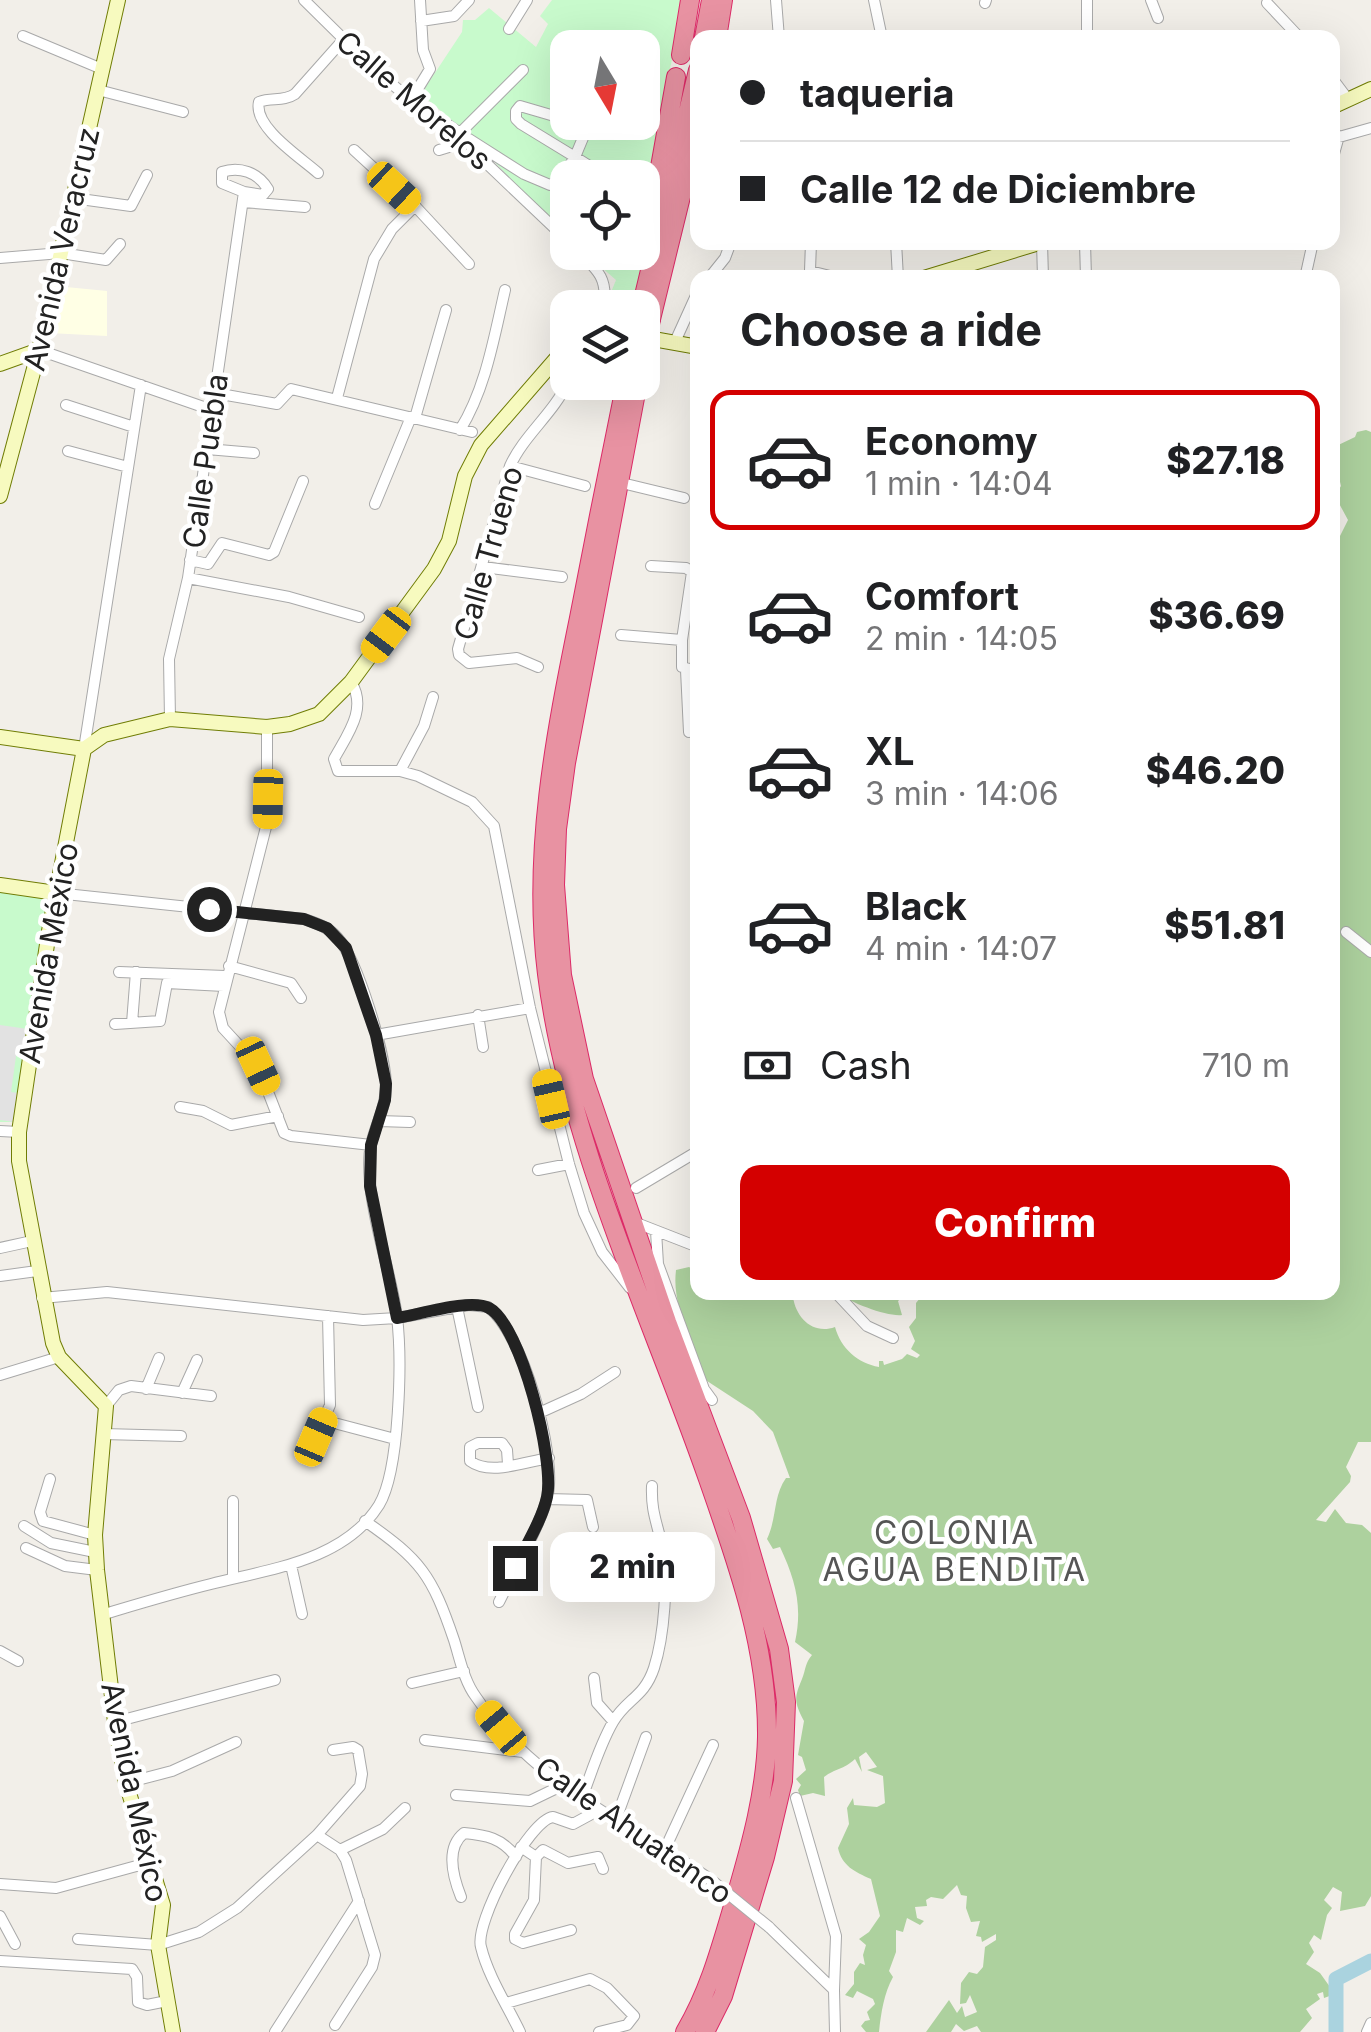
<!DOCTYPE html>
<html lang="en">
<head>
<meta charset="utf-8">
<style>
  :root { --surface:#fff; --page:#f2f2f2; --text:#202124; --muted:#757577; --line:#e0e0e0; --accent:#d40000 }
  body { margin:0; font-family:Inter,sans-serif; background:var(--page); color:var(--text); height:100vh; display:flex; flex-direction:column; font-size:38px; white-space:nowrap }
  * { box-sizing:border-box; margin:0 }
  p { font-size:32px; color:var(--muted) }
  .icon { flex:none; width:55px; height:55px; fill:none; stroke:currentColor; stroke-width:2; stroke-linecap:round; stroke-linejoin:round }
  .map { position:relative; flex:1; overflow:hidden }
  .drawer { position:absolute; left:690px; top:270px; width:650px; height:1030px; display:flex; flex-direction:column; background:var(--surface); border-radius:20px; box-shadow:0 10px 40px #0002 }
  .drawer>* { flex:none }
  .hud { position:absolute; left:690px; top:30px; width:650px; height:220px; border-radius:20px; box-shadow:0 10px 40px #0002; display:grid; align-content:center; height:220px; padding:0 50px; background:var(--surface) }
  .needle { width:65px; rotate:170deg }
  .controls { position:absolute; left:550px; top:30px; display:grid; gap:20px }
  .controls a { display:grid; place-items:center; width:110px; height:110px; border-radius:20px; background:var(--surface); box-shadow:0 10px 40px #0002; font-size:50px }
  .end { position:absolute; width:45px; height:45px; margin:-22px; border:12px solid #222; background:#fff; box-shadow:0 0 0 5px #fff }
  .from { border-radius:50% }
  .bubble { position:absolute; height:70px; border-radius:20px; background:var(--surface); box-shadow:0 10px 40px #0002; font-size:32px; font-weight:800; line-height:70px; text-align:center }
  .car { position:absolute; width:30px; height:60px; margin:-30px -15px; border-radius:12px; box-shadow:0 0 8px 2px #0007; background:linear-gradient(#f5c518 24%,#345 0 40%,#f5c518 0 76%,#345 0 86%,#f5c518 0) }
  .hud b { display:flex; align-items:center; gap:35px; height:95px; font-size:38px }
  .hud b+b { border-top:2px solid var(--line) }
  .hud i { width:25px; height:25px; background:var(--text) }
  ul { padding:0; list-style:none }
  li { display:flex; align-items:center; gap:30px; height:140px; margin:0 20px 15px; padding:0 30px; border:5px solid transparent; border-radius:20px }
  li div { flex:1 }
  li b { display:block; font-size:38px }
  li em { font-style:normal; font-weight:800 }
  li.active { border-color:var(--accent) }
  li>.icon { width:90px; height:90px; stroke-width:1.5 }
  h2 { padding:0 50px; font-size:45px; line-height:120px }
  .pay { display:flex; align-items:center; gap:25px; height:110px; padding:0 50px; font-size:38px }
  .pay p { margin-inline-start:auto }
  .button { display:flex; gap:20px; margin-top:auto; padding:20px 50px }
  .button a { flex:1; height:115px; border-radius:20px; background:var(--accent); color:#fff; font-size:40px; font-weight:800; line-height:115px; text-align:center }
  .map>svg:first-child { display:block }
  .education { fill:#ffffe5 }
  .forest { fill:#add19e }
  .park { fill:#c8facc; fill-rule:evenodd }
  .parking { fill:#e2e2e2 }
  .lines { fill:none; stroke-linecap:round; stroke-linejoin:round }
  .river { stroke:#aad3df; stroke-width:15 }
  .street-casing { stroke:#a9a9a9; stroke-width:12 }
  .secondary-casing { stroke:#707d05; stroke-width:16 }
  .highway-casing { stroke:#dc2a67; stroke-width:20 }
  .street { stroke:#fff; stroke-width:10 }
  .secondary { stroke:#f7fabf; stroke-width:14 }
  .highway { stroke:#e892a2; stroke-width:18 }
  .street-bridge-casing { stroke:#a9a9a9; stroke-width:12; stroke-linecap:butt }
  .highway-bridge-casing { stroke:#dc2a67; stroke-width:20; stroke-linecap:butt }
  .street-bridge { stroke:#fff; stroke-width:10 }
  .highway-bridge { stroke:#e892a2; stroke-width:18 }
  .route { stroke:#222; stroke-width:12 }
  .labels { text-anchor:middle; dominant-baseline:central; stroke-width:9; stroke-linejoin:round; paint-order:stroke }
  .street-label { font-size:30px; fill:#222; stroke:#fff }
  .neighbourhood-label { font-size:32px; letter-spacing:2.5px; fill:#555; stroke:#fff }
</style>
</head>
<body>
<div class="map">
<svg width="1371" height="2032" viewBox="0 0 1371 2032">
  <rect width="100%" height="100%" fill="#f2efe9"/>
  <!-- education -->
  <path class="education" d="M66,287l41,4v45l-58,-3z"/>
  <!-- forest -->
  <path class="forest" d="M1366,430l5,2v1010h-13l-12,25 5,9 -1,6 -34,38 10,2 9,-13 11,14 16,2 9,8v363l-6,10 -25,5 2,-19 -9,-5 -9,13 8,8 -5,7 -6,25 -7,-5 -5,8 5,9 -8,12 14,9 15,21 -11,4 -1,-6 -6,2 3,5 -14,10 6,9 -12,14h-319l-4,-6 -13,5 -8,-7 -5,8h-25l23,-32 8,13 5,-7 3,11 12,-5 -7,-17 -4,8 -6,1 1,-21 8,-11 8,2 6,-7 2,-20 11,-7v-6l-14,8 -1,-5 -5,-1 4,-15 -9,1 -5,-14 1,-12 -6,-1 -4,-10 -14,14 -12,-2 -5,3 1,6 -12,1 2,11 7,3 -4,4 -13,-7 -4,14 -7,-2v22l-7,19 4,6c-9,16 -12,36 -14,55h-13l-5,-6 4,-5 5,-1 -3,-8 8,-8 -2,-5 -16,-8 -4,7 -8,-3 9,-11v-12l6,-9 5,2 -2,-10 3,-10 -7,-6 10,-7 11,-16 -9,-37c-16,-7 -29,-13 -33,-31l11,-24 -2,-16 6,-10 1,7 23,2 8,-4 -2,-27 -16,-6 10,-3 -11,-15 -7,5 3,15 -7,-13c-12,11 -19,9 -31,18l1,19 -12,-3 -13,3 -2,-6 3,-5 -5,-6 10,-9 -4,-13 -4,-2 6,-34c-10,-19 -10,-23 -2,-42 4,-10 3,-16 10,-24l-17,-13c8,-36 0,-63 -15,-95l-7,2 -6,-10c10,-21 6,-43 19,-61h4l-17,-46 -20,-21 -49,-32c-7,-38 -33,-68 -28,-109l13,-3 8,5 1,20 104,1 -9,4c3,21 20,38 42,30 6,22 23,36 44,40v-6h4l1,4 18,-6 5,-5 10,4 3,-3 -9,-6 4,-8 -6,-14 7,-9v-15l4,-5 -13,-4 -9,7 4,14c-14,2 -51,-12 -64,-22l494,-1v-740l16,-32 -13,-24 6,-10 -9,-38 23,-11 2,-5z"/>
  <!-- park -->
  <path class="park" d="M552,0h131c-5,41 -17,81 -24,122 -9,62 -9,125 -23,185h-31l11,-27 -31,-27 57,-1v-74h-74l-1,58 -105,-107 -41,-35 41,-62 1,-12h12l14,-12 47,39 12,-23 -8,-8zM568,48h74v74h-74z
    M0,885l56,8 -41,229h-15z"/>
  <!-- parking -->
  <path class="parking" d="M0,1025l28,4 -3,21 -8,-1 -6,43 7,1 -4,29 -14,-2z"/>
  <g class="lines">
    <!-- river -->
    <path class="river" d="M1336,2032v-53l35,-18"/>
    <defs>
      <path id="street" d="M304,0l71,70 36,30 49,33 26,30 82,78
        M776,0l3,38
        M874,0l8,38
        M1151,0l7,18
        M985,3l1,-3
        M1267,3l33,35
        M421,21l33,-5 15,-16
        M509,29l18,-29
        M23,36l79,33
        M1087,38v-38
        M1332,78l15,20
        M98,90l85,22
        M411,100l19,-31 -7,-19 -3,-50
        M568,120l-48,-14 -4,5v8l5,5 54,33 10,-24 -2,-6 -8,-5
        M469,139l55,35 26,11 10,-5 15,-23 29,18
        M1332,139l39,-11
        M354,150l61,56 54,58
        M439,150l13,-4 8,-13 63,-63
        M1332,161l7,-25
        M318,173c-18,-16 -65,-46 -59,-71 13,-5 24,0 36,-8l48,-54
        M73,198l58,8 16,-31
        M243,202l62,5
        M811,242l-1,29 28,7
        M896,242l2,36
        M1042,242l1,36
        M1085,242l1,36
        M579,252c19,18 30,28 24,56
        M0,258l61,-5 45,7 14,-16
        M709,278l16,-20 6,-16
        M1305,278l8,-36
        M674,344l24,-53
        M39,350l173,60
        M1332,379h2
        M215,393l62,11 14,-15 181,43
        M337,398l37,-139 18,-30 23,-23
        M66,405l68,22
        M415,418l31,-108
        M460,430c26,-42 34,-93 45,-140
        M207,449l47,4
        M68,451l60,16
        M510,466l75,20
        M626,484l58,14
        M375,504l36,-87
        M190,560l18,4 14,-21 47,12 5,-3 29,-71
        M651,566l35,2 6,4 -10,68v27l16,4
        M483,567l79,10
        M188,578l101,19 70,20
        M621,635l61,5
        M538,667l-21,-9 -48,5 -10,-8 -1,-6 52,-183c14,-31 43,-52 58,-84
        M686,670l3,62
        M351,682c17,27 -4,53 -17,77l4,12h62l18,5 54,26 22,24 36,182 39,156 15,49 18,39 28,36
        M170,719l-1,-60 19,-81 56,-386 -22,-9v-11c17,-6 36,0 46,17l-5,6 -19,-3
        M267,727v96l-48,189 4,16 35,38 26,67 7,3 80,9
        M84,749l57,-364
        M400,771l24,-45 9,-29
        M56,893l248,26c12,4 24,8 33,18 21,23 49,118 49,150 0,21 -11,38 -15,58 -3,12 -2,26 -1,38 4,46 21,89 27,134 5,42 3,153 -18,188 -35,56 -110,64 -168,79 -37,9 -73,20 -110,31
        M1346,932l25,20
        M229,966l62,17 10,15
        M119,972l106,4
        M478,1015l5,32
        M132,1023l4,-51
        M115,1024l45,-3 7,-38 57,3
        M376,1035l154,-27
        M180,1107l23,4 28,14 47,-9
        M379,1121l31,1
        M0,1131l19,1
        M538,1170l31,-6
        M636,1188l62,-37
        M639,1224l59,23
        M656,1231l2,33 46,125 8,11
        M0,1248l32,-7
        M0,1276l37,-5
        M835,1292l32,34 26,12
        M42,1298l65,-6 256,28 34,-2 72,-13 19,2c35,26 68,145 60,188 -6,27 -36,80 -49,107
        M457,1307l21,100
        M0,1375l59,-18
        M146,1389l13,-31
        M182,1393l15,-33
        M106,1406l13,-16 12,-4 80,10
        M539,1413l42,-19 34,-22
        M338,1424l57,15
        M103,1434l78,2
        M316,1437l14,-32 -2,-89
        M508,1464l-1,-14 -5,-7h-24l-8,4v14c20,15 54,1 79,-3
        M50,1479l-10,33 3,9 52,14
        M547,1499l40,1 6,27
        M365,1521c56,39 67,54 89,119 6,19 10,41 22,57 58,86 151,126 234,182
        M24,1526l27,17 44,9
        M26,1548l39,18 32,4
        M291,1565l11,49
        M233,1578v-77
        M0,1651l18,10
        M594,1678l3,25 16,18
        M412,1683l52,-12
        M115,1722l160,-42
        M425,1740l98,12
        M126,1783l46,-12 64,-29
        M456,1795l74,6 31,-15
        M796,1798l40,138 -2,54
        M581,1800c10,-25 18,-54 32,-78 13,-23 31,-24 41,-54 10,-31 15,-90 8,-122 -5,-24 -11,-34 -10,-60
        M615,1822l31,-85
        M317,1835l23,15 6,10 29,95 -3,12 -37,58
        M521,1847l15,10 7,-7 25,13 30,-6 5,12
        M665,1849l48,-104
        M340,1850l43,-21 22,-21
        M536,1857l-2,43 -19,34v5l8,4 48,-13
        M0,1884l56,4 95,-26
        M461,1897c-8,-20 -16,-49 3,-64 22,2 38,5 52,24
        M0,1916l15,28
        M769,1927l65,63 1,42
        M78,1939l80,6 41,-13 38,-24 80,-73 43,-49 2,-12 -4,-24 -5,-3 -20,3
        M0,1961l132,8 5,8 1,25 9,3 20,-4
        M506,2003l84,-24 17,9 27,28 -7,9 -28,7
        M275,2032l84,-131
        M520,2032c-13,-27 -32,-56 -39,-85 -7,-24 48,-127 72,-130l20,7 24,-13
        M1367,2032l4,-9"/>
      <path id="secondary" d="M1332,107l39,-18
        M924,278l118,-36
        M642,337l56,10
        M0,364l39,-14
        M0,496l39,-146 79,-350
        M0,737l84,12 20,-14 66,-16 97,8 23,-3 29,-10 32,-32 83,-113 15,-28 16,-65 16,-31 87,-100
        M84,749l-35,182 -30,201v29l34,182 6,14 47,49 -11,129 2,35 18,152 11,61 37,122 -5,40 15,87
        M0,885l56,8"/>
      <path id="highway" d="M704,38l7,-38
        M717,38l6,-38
        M681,55l9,-55
        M649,229l27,-152
        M641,308l57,-238
        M651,319l47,-192
        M626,382c-16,79 -32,157 -47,236 -24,118 -47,235 -32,356 21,170 105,344 161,505 29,83 60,169 59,258 -1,53 -16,108 -31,159 -14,47 -26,94 -51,136
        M638,382l-72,381 -9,66 -2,56 7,90 22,104 83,243 74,196 38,131 7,53 -3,79 -18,76 -42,139 -18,36"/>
    </defs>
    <!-- street casing -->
    <use href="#street" class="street-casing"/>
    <!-- secondary casing -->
    <use href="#secondary" class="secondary-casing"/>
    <!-- highway casing -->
    <use href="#highway" class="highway-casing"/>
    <!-- street -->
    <use href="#street" class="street"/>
    <!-- secondary -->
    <use href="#secondary" class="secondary"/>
    <!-- highway -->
    <use href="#highway" class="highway"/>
    <defs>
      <path id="street-bridge" d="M710,1879l59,48"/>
      <path id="highway-bridge" d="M644,353l7,-34"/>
    </defs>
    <!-- street-bridge casing -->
    <use href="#street-bridge" class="street-bridge-casing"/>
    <!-- highway-bridge casing -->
    <use href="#highway-bridge" class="highway-bridge-casing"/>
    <!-- street-bridge -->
    <use href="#street-bridge" class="street-bridge"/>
    <!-- highway-bridge -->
    <use href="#highway-bridge" class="highway-bridge"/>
  </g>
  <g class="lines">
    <!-- route -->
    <path class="route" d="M209,909l95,10 23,9 19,20 30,87 10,49 -1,16 -14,45 -1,41 27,132c21,-3 74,-20 92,-10 32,17 66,153 58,189 -5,23 -21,48 -32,71"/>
  </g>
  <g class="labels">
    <!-- street labels -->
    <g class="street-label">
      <text transform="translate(414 100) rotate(41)">Calle Morelos</text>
      <text transform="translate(61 249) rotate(-77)">Avenida Veracruz</text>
      <text transform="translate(205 461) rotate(-82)">Calle Puebla</text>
      <text transform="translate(488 553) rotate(-74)">Calle Trueno</text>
      <text transform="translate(48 953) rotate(-80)">Avenida México</text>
      <text transform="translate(135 1792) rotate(78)">Avenida México</text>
      <text transform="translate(634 1830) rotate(35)">Calle Ahuatenco</text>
    </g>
    <!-- neighbourhood labels -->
    <g class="neighbourhood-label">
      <text x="955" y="1532">COLONIA<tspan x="955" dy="37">AGUA BENDITA</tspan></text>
    </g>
  </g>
</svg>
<div class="controls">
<a><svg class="needle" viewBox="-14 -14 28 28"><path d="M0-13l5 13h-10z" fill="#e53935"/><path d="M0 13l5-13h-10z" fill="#757577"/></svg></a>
<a><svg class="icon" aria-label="locate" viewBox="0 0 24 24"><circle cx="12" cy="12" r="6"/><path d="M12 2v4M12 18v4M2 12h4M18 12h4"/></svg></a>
<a><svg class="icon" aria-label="layers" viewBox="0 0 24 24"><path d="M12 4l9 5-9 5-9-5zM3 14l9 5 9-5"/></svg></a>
</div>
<i class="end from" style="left:209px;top:909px"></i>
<i class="end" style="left:515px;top:1568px"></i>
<div class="bubble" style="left:550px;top:1532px;width:165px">2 min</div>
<i class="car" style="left:394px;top:188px;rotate:133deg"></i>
<i class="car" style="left:386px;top:635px;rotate:217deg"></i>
<i class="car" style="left:268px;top:799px;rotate:181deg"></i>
<i class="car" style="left:258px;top:1066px;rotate:155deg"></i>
<i class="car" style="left:551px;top:1099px;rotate:347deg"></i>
<i class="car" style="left:316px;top:1437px;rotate:23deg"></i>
<i class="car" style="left:501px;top:1728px;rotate:320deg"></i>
<div class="hud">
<b><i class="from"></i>taqueria</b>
<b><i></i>Calle 12 de Diciembre</b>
</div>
<section class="drawer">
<h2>Choose a ride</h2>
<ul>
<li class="active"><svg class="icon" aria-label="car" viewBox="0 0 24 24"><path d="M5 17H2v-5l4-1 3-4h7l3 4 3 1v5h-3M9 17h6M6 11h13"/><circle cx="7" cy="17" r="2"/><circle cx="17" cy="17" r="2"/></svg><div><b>Economy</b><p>1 min · 14:04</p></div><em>$27.18</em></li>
<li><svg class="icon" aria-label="car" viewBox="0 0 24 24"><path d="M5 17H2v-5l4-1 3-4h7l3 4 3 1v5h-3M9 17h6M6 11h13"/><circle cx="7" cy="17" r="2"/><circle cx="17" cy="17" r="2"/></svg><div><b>Comfort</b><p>2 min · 14:05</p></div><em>$36.69</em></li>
<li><svg class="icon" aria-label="car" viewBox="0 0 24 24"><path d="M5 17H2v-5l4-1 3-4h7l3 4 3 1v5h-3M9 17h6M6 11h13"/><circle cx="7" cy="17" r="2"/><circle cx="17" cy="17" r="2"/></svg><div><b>XL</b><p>3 min · 14:06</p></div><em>$46.20</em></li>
<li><svg class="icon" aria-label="car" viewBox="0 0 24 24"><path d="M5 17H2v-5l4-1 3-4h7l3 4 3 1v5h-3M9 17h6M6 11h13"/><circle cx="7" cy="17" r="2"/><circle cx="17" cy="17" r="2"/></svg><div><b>Black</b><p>4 min · 14:07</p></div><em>$51.81</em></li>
</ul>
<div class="pay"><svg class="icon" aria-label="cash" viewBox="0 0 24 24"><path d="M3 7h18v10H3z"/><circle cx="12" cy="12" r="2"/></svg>Cash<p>710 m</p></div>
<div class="button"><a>Confirm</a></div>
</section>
</div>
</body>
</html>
